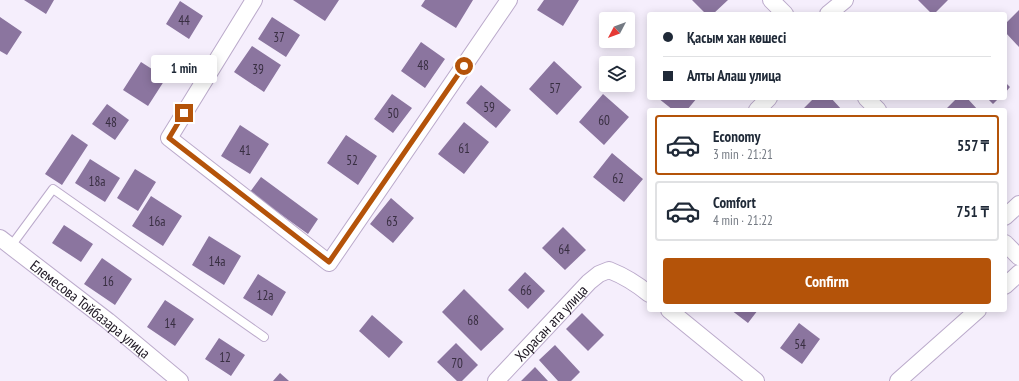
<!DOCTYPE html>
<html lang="en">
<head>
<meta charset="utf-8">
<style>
  :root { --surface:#fff; --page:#f6f6f7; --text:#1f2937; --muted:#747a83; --line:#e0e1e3; --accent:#b45309 }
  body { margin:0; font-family:"PT Sans Narrow",sans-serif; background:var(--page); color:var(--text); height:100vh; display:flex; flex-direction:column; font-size:15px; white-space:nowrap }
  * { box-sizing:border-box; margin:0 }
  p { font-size:13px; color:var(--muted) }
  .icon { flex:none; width:22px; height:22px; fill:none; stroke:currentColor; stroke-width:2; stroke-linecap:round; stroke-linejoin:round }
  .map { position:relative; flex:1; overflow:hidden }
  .sheet { position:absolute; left:647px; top:108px; width:360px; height:204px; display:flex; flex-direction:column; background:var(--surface); border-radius:4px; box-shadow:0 2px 10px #0003 }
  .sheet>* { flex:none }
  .hud { position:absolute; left:647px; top:12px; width:360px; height:88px; border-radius:4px; box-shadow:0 2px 10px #0003; display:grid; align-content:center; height:88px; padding:0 16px; background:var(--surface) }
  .needle { width:26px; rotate:229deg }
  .buttons { position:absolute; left:599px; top:12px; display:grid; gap:8px }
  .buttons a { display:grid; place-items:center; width:36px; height:36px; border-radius:4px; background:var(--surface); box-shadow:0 2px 10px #0003; font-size:20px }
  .end { position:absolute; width:18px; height:18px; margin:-9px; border:5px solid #b45309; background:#fff; box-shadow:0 0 0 2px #fff }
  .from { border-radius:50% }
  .bubble { position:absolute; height:28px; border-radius:4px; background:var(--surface); box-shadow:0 2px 10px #0003; font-size:13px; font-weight:700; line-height:28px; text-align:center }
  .hud b { display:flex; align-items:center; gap:14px; height:38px; font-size:15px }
  .hud b+b { border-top:1px solid var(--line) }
  .hud i { width:10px; height:10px; background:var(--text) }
  ul { padding:7px 0 0; list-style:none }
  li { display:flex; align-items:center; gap:12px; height:60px; margin:0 8px 6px; padding:0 8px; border:2px solid var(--line); border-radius:4px }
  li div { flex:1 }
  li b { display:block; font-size:15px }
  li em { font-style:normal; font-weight:700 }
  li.selected { border-color:var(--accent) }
  li>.icon { width:36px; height:36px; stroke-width:1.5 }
  .cta { display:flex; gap:8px; margin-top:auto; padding:8px 16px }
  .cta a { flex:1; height:46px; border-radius:4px; background:var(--accent); color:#fff; font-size:16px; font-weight:700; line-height:46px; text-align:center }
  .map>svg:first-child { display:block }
  .building { fill:#8b759f }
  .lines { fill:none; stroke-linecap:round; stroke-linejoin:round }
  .lane-casing { stroke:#bbaacb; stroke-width:10 }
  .street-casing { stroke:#bbaacb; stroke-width:18 }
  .lane { stroke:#fff; stroke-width:8 }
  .street { stroke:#fff; stroke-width:16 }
  .route { stroke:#b45309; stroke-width:5 }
  .labels { text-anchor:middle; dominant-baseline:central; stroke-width:3.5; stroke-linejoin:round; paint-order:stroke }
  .number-label { font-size:13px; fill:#382e41 }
  .street-label { font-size:15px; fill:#1d1622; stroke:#f5eefc }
</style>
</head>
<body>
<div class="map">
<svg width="1019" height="381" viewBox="0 0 1019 381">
  <rect width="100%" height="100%" fill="#f5eefc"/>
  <!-- building -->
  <path class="building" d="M24,0h30l-8,14z
    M293,0h46l-14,21z
    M425,0h48l-17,28 -35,-22z
    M544,0h35l-16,26 -26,-16z
    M692,0h36l-15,14h-7z
    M918,0h30l-14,14h-2z
    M180,1l23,15 -14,23 -23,-15z
    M1019,10v37l-14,-15v-8z
    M0,17l22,15 -15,23 -7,-4z
    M272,17l28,18 -14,22 -28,-18z
    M421,42l24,17 -20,29 -24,-17z
    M252,46l29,19 -17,27 -30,-20z
    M554,61l28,26 -25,28 -28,-26z
    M141,62l25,16 -18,28 -25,-16z
    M1005,82l5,5 -5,6z
    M481,85l30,25 -15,18 -30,-25z
    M392,94l20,14 -19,25 -19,-14z
    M603,94l26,23 -25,28 -25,-23z
    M658,98h39l-10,12h-14z
    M814,98h17l11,12h-40z
    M957,98h10l11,12h-33z
    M987,98h12l-6,6z
    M107,104l22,16 -14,20 -23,-16z
    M464,122l25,20 -25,32 -26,-20z
    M240,125l29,19 -19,30 -29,-18z
    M72,134l16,11 -26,40 -17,-11z
    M346,135l31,21 -19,29 -31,-22z
    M612,153l31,26 -19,23 -31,-25z
    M90,159l30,19 -15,24 -30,-19z
    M135,169l21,13 -18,29 -21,-13z
    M261,177l57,42 -10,15 -58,-42z
    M151,196l31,20 -19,30 -31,-20z
    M391,198l23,20 -21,25 -23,-19z
    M64,225l29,19 -12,18 -29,-19z
    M563,227l23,23 -21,20 -23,-22z
    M209,236l32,20 -17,29 -32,-20z
    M102,258l30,21 -17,26 -31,-21z
    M525,272l20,19 -17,18 -20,-19z
    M258,274l28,18 -14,24 -29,-18z
    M464,289l40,40 -23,22 -39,-39z
    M165,300l29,19 -19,27 -28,-19z
    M731,310h27l-10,13z
    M582,313l22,22 -16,16 -22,-22z
    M372,315l31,27 -14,16 -30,-27z
    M799,323l21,16 -18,25 -22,-16z
    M219,338l26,17 -14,21 -26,-17z
    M456,343l22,22 -16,16h-5l-20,-19z
    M555,345l25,27 -9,9h-13l-19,-21z
    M535,367l13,14h-27z
    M280,373l9,8h-16z"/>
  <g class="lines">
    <defs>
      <path id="lane" d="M11,246l42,-57 211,148"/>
      <g id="street">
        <path d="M254,0l-85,138 160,125 180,-263"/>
        <path d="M771,0l14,14"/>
        <path d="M828,14l17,-14"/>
        <path d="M866,98l12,12"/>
        <path d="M757,110l12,-12"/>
        <path d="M1005,217l14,-13"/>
        <path id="s1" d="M0,238l108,83 72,60"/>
        <path d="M1005,243l14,14"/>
        <path d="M1005,286l14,-13"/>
        <path d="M669,310l87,71"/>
        <path id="s2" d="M496,381l93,-99 10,-8 10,-4c15,6 27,13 40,24"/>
        <path d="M898,381l80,-71"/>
      </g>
    </defs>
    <!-- lane casing -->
    <use href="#lane" class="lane-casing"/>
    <!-- street casing -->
    <use href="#street" class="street-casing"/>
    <!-- lane -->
    <use href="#lane" class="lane"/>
    <!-- street -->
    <use href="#street" class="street"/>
  </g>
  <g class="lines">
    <!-- route -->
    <path class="route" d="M184,113l-15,25 160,124 135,-196"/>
  </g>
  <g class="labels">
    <!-- number labels -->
    <g class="number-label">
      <text x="184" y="20">44</text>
      <text x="279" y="37">37</text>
      <text x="423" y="65">48</text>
      <text x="258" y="69">39</text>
      <text x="555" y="88">57</text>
      <text x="489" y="107">59</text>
      <text x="393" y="113">50</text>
      <text x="604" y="120">60</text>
      <text x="111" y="122">48</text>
      <text x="464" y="148">61</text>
      <text x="245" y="150">41</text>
      <text x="352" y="160">52</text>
      <text x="618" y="178">62</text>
      <text x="97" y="181">18а</text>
      <text x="157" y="221">16а</text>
      <text x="392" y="221">63</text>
      <text x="564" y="249">64</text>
      <text x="217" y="261">14а</text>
      <text x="108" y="281">16</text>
      <text x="526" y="290">66</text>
      <text x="265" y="295">12а</text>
      <text x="473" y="320">68</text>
      <text x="170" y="323">14</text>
      <text x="800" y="344">54</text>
      <text x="225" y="357">12</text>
      <text x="457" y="363">70</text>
    </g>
    <!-- street labels -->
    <g class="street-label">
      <text stroke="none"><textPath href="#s1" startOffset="115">Елемесова Тойбазара улица</textPath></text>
      <text stroke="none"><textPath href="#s2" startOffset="80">Хорасан ата улица</textPath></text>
    </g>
  </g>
</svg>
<div class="buttons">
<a><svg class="needle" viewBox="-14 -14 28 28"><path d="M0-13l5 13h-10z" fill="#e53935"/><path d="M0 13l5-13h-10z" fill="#747a83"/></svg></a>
<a><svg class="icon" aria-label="layers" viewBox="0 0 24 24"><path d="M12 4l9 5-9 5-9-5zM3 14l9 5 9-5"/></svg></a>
</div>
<i class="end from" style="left:464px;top:66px"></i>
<i class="end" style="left:184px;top:113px"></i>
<div class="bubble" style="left:151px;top:55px;width:66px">1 min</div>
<div class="hud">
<b><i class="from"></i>Қасым хан көшесі</b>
<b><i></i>Алты Алаш улица</b>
</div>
<section class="sheet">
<ul>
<li class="selected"><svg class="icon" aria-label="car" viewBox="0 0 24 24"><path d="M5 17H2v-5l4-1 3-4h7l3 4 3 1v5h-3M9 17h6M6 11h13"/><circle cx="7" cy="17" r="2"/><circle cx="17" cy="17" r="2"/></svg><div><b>Economy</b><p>3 min · 21:21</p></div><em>557 ₸</em></li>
<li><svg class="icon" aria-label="car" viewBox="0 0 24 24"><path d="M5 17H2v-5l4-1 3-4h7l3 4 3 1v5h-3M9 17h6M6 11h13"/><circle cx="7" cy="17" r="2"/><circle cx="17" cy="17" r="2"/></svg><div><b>Comfort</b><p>4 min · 21:22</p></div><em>751 ₸</em></li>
</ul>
<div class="cta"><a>Confirm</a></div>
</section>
</div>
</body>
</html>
